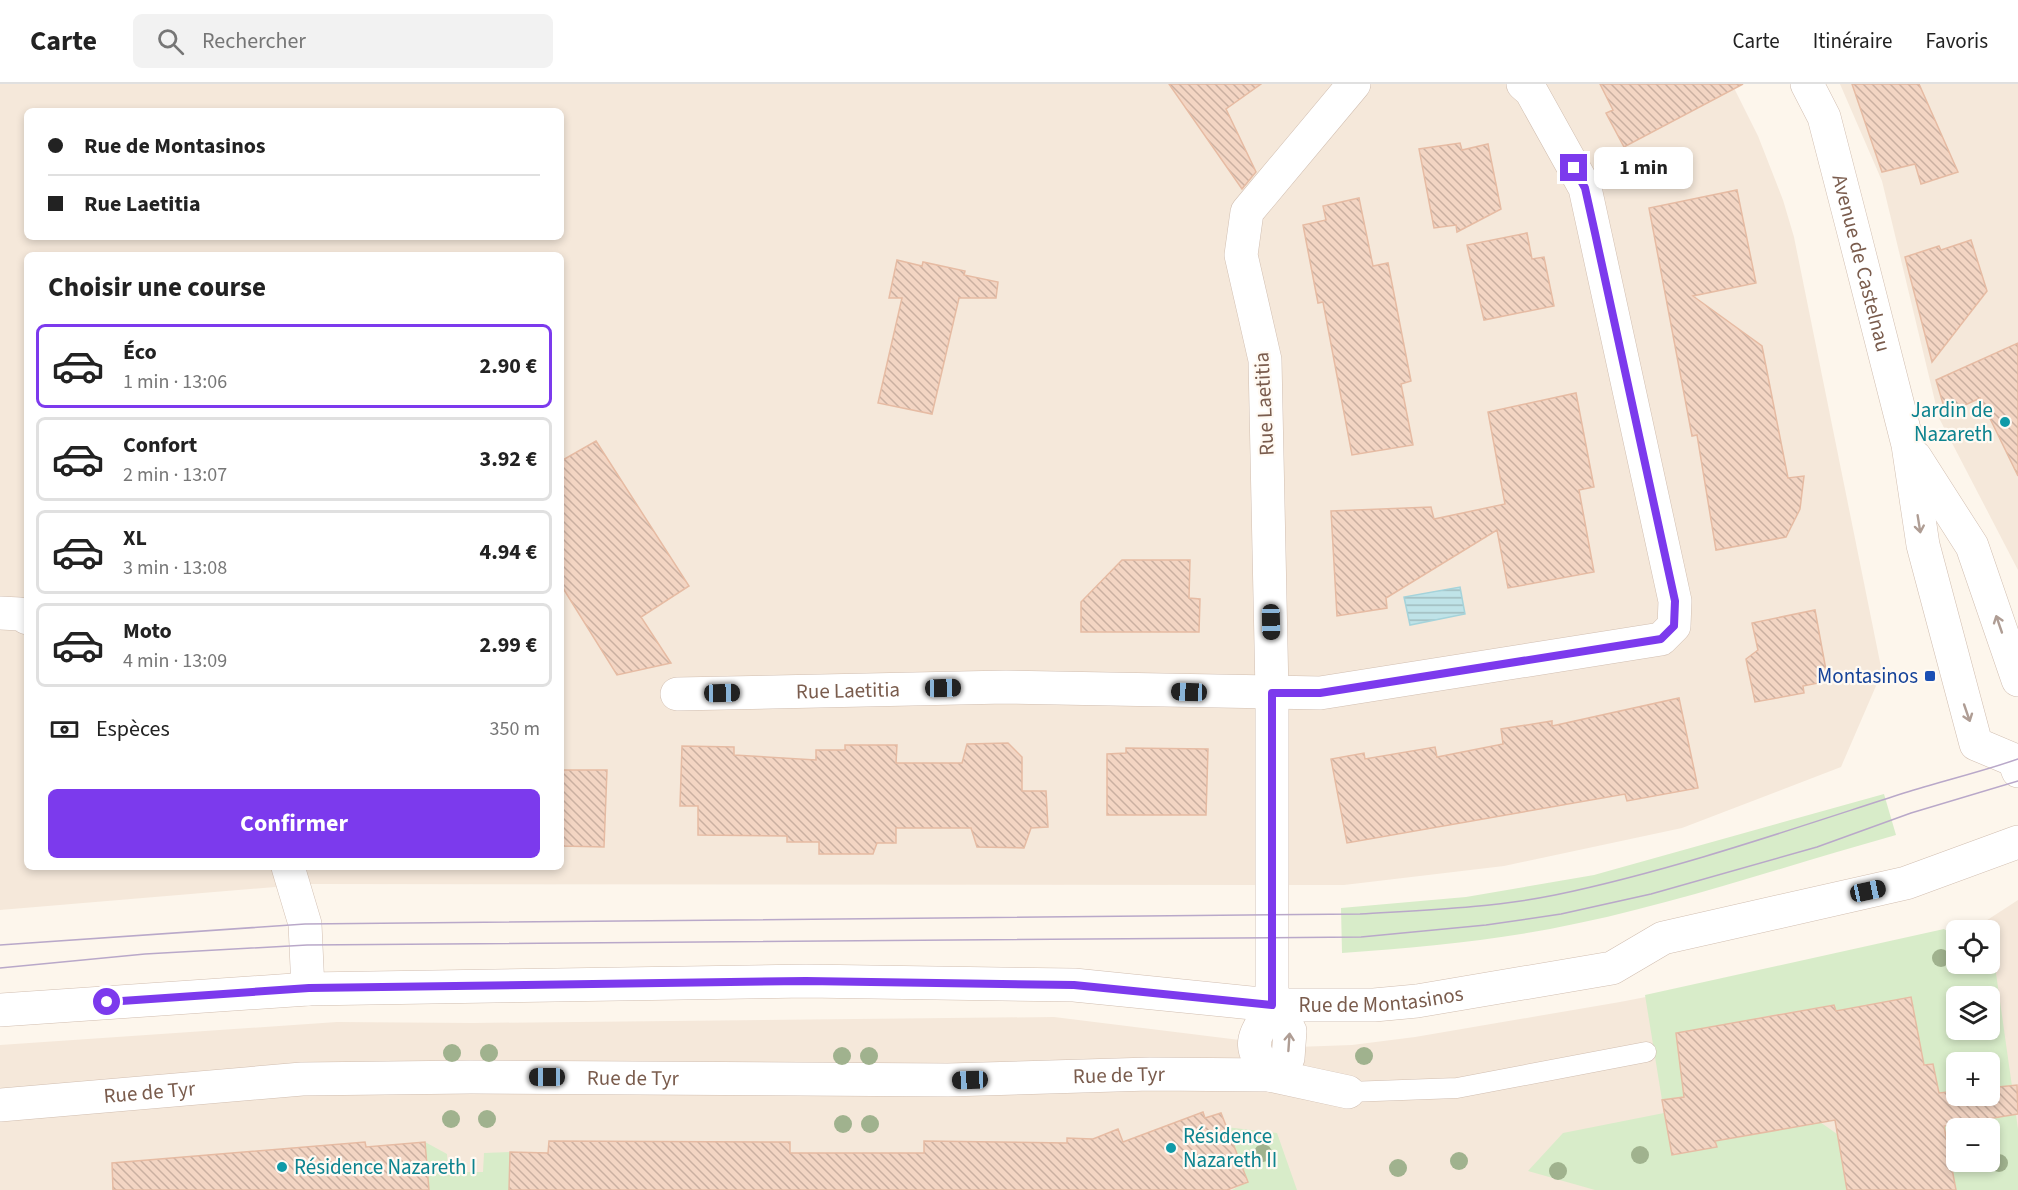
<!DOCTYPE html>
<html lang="fr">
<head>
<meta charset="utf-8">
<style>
  :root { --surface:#fff; --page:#f2f2f2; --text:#222; --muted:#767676; --line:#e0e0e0; --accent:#7c3aed }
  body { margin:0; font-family:"Source Sans 3",sans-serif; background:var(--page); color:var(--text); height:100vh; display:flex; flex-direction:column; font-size:22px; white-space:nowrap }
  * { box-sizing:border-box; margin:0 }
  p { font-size:20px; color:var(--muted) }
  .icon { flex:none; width:33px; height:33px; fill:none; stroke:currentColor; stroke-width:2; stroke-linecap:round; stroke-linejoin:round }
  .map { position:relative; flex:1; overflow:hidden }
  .side { position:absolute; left:24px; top:168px; width:540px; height:618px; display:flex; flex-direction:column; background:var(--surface); border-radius:9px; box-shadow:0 3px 9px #0003 }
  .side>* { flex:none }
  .hud { position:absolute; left:24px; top:24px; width:540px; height:132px; border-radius:9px; box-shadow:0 3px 9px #0003; display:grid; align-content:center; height:132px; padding:0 24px; background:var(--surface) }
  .controls { position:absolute; left:1946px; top:836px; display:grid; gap:12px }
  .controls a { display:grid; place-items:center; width:54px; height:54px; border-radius:9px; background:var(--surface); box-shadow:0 3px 9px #0003; font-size:30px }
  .end { position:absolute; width:27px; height:27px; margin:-14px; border:8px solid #7c3aed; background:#fff; box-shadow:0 0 0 3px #fff }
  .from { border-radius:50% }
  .bubble { position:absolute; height:42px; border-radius:9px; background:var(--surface); box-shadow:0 3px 9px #0003; font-size:20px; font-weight:700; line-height:42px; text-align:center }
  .car { position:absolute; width:18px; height:36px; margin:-18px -9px; border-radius:8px; box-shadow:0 0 4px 2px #0007; background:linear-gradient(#222 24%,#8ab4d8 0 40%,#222 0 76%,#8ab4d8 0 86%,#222 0) }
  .hud b { display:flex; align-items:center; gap:21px; height:57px; font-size:22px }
  .hud b+b { border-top:2px solid var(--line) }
  .hud i { width:15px; height:15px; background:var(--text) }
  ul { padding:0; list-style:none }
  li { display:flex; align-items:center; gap:18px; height:84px; margin:0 12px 9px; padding:0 12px; border:3px solid var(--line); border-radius:9px }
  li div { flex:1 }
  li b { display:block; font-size:22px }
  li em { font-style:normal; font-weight:700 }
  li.selected { border-color:var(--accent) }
  li>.icon { width:54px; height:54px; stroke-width:1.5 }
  h2 { padding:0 24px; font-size:27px; line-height:72px }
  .pay { display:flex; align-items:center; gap:15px; height:66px; padding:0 24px; font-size:22px }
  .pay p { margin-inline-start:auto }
  .cta { display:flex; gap:12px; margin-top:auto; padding:12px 24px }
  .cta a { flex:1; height:69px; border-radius:9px; background:var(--accent); color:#fff; font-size:24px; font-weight:700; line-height:69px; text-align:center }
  header { display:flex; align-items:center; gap:36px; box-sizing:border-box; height:84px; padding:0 30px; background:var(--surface); border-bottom:2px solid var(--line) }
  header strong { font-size:28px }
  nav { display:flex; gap:33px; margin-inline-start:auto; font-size:21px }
  .search { width:420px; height:54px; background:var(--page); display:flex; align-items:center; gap:15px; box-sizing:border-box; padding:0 21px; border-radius:9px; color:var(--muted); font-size:22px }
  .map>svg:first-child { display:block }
  .residential { fill:#f5e8da; fill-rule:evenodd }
  .green { fill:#d8ecc9; fill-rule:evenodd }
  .water { fill:url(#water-rules); stroke:#a5d3da; stroke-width:1.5 }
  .building { fill:url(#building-back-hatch); stroke:#e6bba3; stroke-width:1.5 }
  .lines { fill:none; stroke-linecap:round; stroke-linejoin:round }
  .service-casing { stroke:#d1beb0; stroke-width:21 }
  .minor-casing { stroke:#d1beb0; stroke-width:34 }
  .service { stroke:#fff; stroke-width:20 }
  .minor { stroke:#fff; stroke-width:33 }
  .tram { stroke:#b9a8c9; stroke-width:1.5 }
  .tree { fill:#a0b28e }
  .oneway { stroke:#af9d94 }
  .route { stroke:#7c3aed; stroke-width:8 }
  .culture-dot { fill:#0f9aa8; stroke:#fffaf3; stroke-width:2 }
  .transit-dot { fill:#1a4fb4; stroke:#fffaf3; stroke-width:2 }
  .labels { text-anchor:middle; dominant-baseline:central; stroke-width:4.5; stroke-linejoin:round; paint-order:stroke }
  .street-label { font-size:21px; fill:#7a5c4d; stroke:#fffaf3 }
  .culture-label { font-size:21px; fill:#0d838f; stroke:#fffaf3; text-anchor:start }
  .transit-label { font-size:21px; fill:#164399; stroke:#fffaf3; text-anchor:end }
</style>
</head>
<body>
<header>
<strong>Carte</strong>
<div class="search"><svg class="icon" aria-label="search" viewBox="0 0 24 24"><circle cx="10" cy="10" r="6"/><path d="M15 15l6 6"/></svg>Rechercher</div>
<nav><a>Carte</a><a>Itinéraire</a><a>Favoris</a></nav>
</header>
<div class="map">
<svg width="2018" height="1106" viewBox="0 0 2018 1106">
  <defs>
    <pattern id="water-rules" width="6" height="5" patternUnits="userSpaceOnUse" patternTransform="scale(1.5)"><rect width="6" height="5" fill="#bfe3e8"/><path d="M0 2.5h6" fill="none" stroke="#a0bbbe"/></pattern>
    <pattern id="building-back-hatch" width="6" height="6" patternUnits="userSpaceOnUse" patternTransform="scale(1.5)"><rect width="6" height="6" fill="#f3d5c3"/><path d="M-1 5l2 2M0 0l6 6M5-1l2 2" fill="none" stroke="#cab0a1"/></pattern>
  </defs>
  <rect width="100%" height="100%" fill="#fdf6ec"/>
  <!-- residential -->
  <path class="residential" d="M0,0h1732l26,52 25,64 11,37 88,435 -41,95 -159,61 -178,38 -160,19 -1033,-1 -311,26zM27,27h534v126h-534zM27,171h534v612h-534z
    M1840,0h178v486l-79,-152 -57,-237z
    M2018,816v290h-2018v-145l337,-23 136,1 581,-6 242,30 56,-2 63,-8 205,-35 336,-65v26h33v-33h-17zM1956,912h33v33h-33zM1956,978h33v33h-33zM1956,1044h33v33h-33z"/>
  <!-- green -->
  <path class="green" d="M1884,710l12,41c-115,32 -229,72 -346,94 -69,13 -138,19 -208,24l-1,-45 125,-11 128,-22z
    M1944,845l12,8v26l33,-2 6,5 23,163v61h-62l-23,-126 -9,1 -13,-68 -75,14 -2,-6 -78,13v7l-38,7 -3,-6 -39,7 11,63 -25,4 -17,-105zM1956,912h33v33h-33zM1956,978h33v33h-33zM1956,1044h33v33h-33z
    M1664,1029l8,42 45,-8 -2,-6 105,-19 17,12 10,56h-252l-67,-19 35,-38z
    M1226,1043l51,6 20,57h-65l15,-8z
    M425,1058l22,12 1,18h35l1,-19 26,-1v38h-81z"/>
  <!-- water -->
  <path class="water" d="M1460,503l5,27 -55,11 -6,-28z"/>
  <!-- building -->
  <path class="building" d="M1169,0h92l-35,25 30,63 -14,17z
    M1600,0h143l-119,63 -18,-34 7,-3z
    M1852,0h67l39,88 -37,12 -6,-20 -33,8z
    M1460,59l2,7 26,-6 13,65 -44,23 -1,-7 -22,3 -15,-79z
    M1737,106l19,93 -63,13 69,50 26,132 16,-2 -4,33 -14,28 -70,13 -19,-115 -5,1 -43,-228z
    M1359,114l14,68 15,-3 23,118 -10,3 12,61 -61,10 -29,-153 -5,1 -15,-78 23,-5 -3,-14z
    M1527,149l5,26 12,-2 10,49 -70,14 -17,-75z
    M1971,156l16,51 -55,71 -27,-105 34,-11 2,4z
    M897,176l25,6 1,-4 42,9 -1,4 34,7 -2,16h-37l-27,116 -54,-11 24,-105h-13z
    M2018,259v133l-38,-78 -34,16 -10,-34z
    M1576,309l18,94 -15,3 15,82 -86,16 -11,-58 -111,68 1,10 -50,8 -6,-105 100,-4 3,12 71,-15 -17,-92z
    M596,357l93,145 -48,31 30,46 -54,12 -56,-90v-124z
    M1122,476h68l-1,38 11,1 -1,33h-118v-30z
    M1815,526l13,71 -25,5 1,7 -49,9 -9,-43 12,-9 -6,-27z
    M1679,614l19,90 -71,13 -2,-7 -278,49 -16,-84 33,-6 1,6 70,-12 2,10 66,-13 -2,-15 51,-8v5z
    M1008,659l14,14v34h24l2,36 -17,1 -7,20 -47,-1 -6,-19h-75v15h-19l-4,11h-54v-12h-32v-6l-89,-1v-29h-18l2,-60 52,1v8l82,5v-10h29v-5h52l-1,18h66l5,-19z
    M1126,664l82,1 -2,66h-99v-61l19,-1z
    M561,686h46l-3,77 -43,-1z
    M1911,913l13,68 9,-1 6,29 17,-2v4h33v-7l28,-3 1,29 -74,12 12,64h-109l-12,-70 -120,21 2,6 -45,8 -10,-55 22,-3 -8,-64 158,-28 2,6z
    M1203,1028l2,6 16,-5 27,69 -21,8h-718l1,-38 38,1 1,-12 241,1v11h134v-12l143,2v-5l26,1 25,-10 5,13z
    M365,1058l1,5 59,-5 4,48h-316l-1,-27z"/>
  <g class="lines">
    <defs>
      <path id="service" d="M1348,1008l109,-4 189,-36"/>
      <g id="minor">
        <path id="s1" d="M1807,0l17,33 30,116 54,212 15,100 53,199 38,16 4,11"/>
        <path d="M1915,373l57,89 46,134"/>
        <path d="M0,529l20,1 7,4"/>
        <path id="s2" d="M677,610l329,-7 314,6 341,-54 13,-13 1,-25 -90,-413 -54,-97 -8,-7"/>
        <path d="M288,783l17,57 3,65"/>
        <path d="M1272,921l18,26 -2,27 -19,17c-24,-34 -15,-35 3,-70v-312l-7,-333 -24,-105 6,-43 107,-128"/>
        <path id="s3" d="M0,926l308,-21 498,-8 268,4 198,20h102l43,-4 195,-33 51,-30 243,-55 112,-41"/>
        <path id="s4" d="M0,1021l302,-26 169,-2 477,3 202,-6 119,1 79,17"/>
      </g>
    </defs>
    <!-- service casing -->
    <use href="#service" class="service-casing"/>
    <!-- minor casing -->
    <use href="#minor" class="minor-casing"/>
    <!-- service -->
    <use href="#service" class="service"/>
    <!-- minor -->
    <use href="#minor" class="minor"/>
    <!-- tram -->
    <path class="tram" d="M0,861l305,-21 1055,-10c65,-4 131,-6 195,-19 119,-25 234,-65 349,-102 38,-12 77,-21 114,-34
      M0,884l145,-14 162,-9 1054,-8 125,-12 75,-11 90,-20 166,-47 94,-34 107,-32"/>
  </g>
  <!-- trees -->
  <g class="tree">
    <circle cx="1941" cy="874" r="9"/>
    <circle cx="452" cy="969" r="9"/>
    <circle cx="489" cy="969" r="9"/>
    <circle cx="842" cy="972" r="9"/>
    <circle cx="869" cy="972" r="9"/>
    <circle cx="1364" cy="972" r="9"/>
    <circle cx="451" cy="1035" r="9"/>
    <circle cx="487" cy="1035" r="9"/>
    <circle cx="843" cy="1040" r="9"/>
    <circle cx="870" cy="1040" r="9"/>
    <circle cx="1263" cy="1069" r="9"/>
    <circle cx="1640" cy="1071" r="9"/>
    <circle cx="1459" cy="1077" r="9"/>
    <circle cx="1999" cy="1079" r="9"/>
    <circle cx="1398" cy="1084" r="9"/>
    <circle cx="1558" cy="1087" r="9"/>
  </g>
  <!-- one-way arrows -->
  <defs><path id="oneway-shaft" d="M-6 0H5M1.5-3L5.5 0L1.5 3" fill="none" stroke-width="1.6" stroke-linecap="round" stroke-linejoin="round" transform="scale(1.5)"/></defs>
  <g class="oneway">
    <use href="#oneway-shaft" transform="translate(1919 440) rotate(81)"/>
    <use href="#oneway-shaft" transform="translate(1999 540) rotate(-109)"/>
    <use href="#oneway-shaft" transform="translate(1967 629) rotate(71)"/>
    <use href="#oneway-shaft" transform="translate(1289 958) rotate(-86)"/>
  </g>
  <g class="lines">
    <!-- route -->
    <path class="route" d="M107,918l202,-14 497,-7 268,4 198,20v-312h48l341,-54 13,-13 1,-25 -80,-368 -10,-45 -11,-20"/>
  </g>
  <!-- markers -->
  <g class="culture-dot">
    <circle cx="2005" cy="338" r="6"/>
    <circle cx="1171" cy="1064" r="6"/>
    <circle cx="282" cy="1083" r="6"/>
  </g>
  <rect class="transit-dot" x="1924" y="586" width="12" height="12" rx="3"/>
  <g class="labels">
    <!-- street labels -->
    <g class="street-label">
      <text stroke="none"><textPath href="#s1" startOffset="188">Avenue de Castelnau</textPath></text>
      <text transform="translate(1264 320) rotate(-93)">Rue Laetitia</text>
      <text stroke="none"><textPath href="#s2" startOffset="171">Rue Laetitia</textPath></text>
      <text stroke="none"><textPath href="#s3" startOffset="1383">Rue de Montasinos</textPath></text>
      <text stroke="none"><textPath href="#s4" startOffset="1120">Rue de Tyr</textPath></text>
      <text stroke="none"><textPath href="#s4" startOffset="634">Rue de Tyr</textPath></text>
      <text stroke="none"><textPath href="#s4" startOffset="150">Rue de Tyr</textPath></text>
    </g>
    <!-- culture labels -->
    <g class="culture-label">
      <text x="1993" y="326" text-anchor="end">Jardin de<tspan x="1993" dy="24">Nazareth</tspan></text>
      <text x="1183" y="1052">Résidence<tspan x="1183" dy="24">Nazareth II</tspan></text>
      <text x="294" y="1083">Résidence Nazareth I</text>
    </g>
    <!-- transit labels -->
    <g class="transit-label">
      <text x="1918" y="592">Montasinos</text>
    </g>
  </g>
</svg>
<div class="controls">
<a><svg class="icon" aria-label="locate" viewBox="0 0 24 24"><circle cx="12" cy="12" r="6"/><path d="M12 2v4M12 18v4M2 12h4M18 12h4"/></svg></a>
<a><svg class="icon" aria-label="layers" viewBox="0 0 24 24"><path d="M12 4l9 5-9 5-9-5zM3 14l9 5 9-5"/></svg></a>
<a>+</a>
<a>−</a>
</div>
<i class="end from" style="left:107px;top:918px"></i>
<i class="end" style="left:1574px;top:84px"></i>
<div class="bubble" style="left:1594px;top:63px;width:99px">1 min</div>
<i class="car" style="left:1271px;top:538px;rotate:179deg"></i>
<i class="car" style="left:943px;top:604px;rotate:89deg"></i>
<i class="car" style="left:1189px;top:608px;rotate:272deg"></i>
<i class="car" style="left:722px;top:609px;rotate:89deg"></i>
<i class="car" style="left:1868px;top:807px;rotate:78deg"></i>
<i class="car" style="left:547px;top:993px;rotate:270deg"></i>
<i class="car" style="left:970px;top:996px;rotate:268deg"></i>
<div class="hud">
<b><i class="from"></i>Rue de Montasinos</b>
<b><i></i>Rue Laetitia</b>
</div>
<section class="side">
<h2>Choisir une course</h2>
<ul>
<li class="selected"><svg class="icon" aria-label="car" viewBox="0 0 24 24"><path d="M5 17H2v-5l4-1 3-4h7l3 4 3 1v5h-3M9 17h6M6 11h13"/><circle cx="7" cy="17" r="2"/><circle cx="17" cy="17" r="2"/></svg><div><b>Éco</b><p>1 min · 13:06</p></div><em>2.90 €</em></li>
<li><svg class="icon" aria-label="car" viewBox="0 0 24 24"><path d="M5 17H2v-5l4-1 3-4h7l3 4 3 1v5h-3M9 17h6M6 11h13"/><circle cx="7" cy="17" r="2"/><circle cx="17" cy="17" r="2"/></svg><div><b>Confort</b><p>2 min · 13:07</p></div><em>3.92 €</em></li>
<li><svg class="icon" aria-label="car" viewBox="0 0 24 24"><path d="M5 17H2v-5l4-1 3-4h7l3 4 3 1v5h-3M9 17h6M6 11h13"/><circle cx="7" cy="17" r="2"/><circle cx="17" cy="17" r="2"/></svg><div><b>XL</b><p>3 min · 13:08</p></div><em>4.94 €</em></li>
<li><svg class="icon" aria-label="car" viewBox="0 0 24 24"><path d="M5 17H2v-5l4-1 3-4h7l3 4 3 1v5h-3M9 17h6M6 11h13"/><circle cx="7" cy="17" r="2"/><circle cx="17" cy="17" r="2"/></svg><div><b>Moto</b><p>4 min · 13:09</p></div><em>2.99 €</em></li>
</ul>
<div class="pay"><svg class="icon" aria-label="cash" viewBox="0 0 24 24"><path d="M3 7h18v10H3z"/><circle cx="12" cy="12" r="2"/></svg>Espèces<p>350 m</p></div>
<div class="cta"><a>Confirmer</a></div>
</section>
</div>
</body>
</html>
